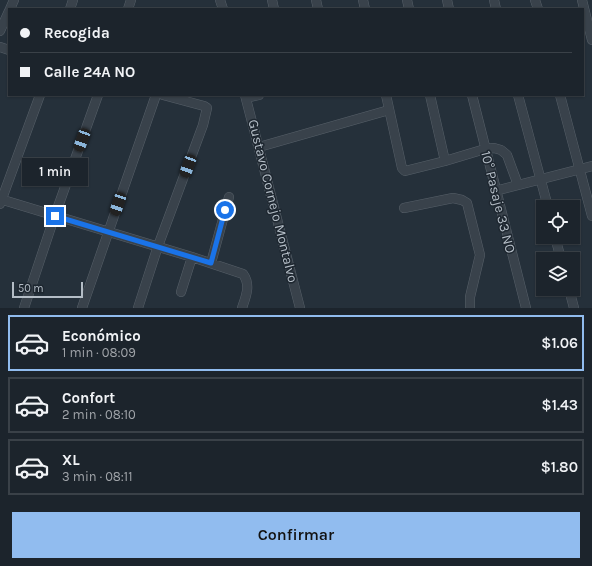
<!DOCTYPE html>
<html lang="es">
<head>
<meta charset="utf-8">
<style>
  :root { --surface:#1c242c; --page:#252c34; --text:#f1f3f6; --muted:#a0a4a9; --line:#3a4148; --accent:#91bcef }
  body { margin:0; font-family:Karla,sans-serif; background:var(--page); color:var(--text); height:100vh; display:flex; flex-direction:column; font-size:15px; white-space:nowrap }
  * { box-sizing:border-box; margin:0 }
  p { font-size:13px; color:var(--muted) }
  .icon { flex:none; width:22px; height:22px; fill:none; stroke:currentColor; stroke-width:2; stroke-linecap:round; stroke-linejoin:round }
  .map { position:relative; height:308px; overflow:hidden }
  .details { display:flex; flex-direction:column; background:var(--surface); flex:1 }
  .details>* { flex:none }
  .guide { position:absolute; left:8px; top:8px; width:576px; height:88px; border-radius:0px; box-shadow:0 1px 3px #0004,0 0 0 1px var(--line); display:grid; align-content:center; height:88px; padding:0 12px; background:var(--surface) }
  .controls { position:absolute; left:536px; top:200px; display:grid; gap:8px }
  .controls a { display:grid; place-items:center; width:44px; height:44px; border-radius:0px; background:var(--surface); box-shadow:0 1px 3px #0004,0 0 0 1px var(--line); font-size:20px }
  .scale { position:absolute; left:12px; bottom:10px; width:71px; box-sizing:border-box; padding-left:4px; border:2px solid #b4bdc6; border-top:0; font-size:11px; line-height:14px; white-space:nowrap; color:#b4bdc6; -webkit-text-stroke:3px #1e2730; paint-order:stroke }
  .end { position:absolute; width:18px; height:18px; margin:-9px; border:5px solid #1a73e8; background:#fff; box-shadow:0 0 0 2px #fff }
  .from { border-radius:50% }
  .bubble { position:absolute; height:28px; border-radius:0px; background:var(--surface); box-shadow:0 1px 3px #0004,0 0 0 1px var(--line); font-size:13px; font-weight:600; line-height:28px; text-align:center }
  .car { position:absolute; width:12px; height:24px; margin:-12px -6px; border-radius:5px; box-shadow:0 0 3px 1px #0007; background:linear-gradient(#222 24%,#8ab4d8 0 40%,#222 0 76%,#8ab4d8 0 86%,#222 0) }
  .guide b { display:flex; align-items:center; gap:14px; height:38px; font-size:15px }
  .guide b+b { border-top:1px solid var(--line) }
  .guide i { width:10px; height:10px; background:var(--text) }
  ul { padding:7px 0 0; list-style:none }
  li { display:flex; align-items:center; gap:12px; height:56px; margin:0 8px 6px; padding:0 4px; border:2px solid var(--line); border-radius:0px }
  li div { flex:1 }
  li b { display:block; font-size:15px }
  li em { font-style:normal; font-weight:600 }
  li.on { border-color:var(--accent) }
  li>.icon { width:36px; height:36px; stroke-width:1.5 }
  .action { display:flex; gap:8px; margin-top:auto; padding:8px 12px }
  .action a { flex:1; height:46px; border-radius:0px; background:var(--accent); color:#111; font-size:16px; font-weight:600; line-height:46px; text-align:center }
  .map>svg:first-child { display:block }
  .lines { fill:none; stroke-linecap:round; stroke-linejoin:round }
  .minor-casing { stroke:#576069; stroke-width:10 }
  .minor { stroke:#39424b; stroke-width:9 }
  .route { stroke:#1a73e8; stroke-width:5 }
  .labels { text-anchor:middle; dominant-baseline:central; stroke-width:3; stroke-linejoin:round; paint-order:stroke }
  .street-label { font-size:14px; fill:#b4bdc6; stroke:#1e2730 }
</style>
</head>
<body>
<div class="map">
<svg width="592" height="308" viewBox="0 0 592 308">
  <rect width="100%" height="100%" fill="#25303a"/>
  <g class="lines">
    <defs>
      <path id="minor" d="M220,0l3,9
        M272,0l2,9
        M316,0l2,9
        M363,0l2,9
        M407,0l2,9
        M447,0l2,9
        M494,0l2,9
        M535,0l3,9
        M582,0l10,40
        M10,9l4,-9
        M70,9l3,-9
        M128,9l3,-9
        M0,31l9,-20
        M0,47l9,3
        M245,95l55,213
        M386,95l16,73 3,3 40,-10 40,-12 9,-1 7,2 6,5 11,30
        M430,95l15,66
        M472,95l54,213
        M518,95l30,112
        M560,95l32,121
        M246,98l13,-3
        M259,147l130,-37
        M495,191l97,-25
        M0,199l192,58 51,17c8,11 3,22 -1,34
        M0,204l40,-109
        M404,208l49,-10 9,2 5,3 13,52 -10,42v11
        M555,237l6,22
        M211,263l18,-66
        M569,289l5,19
        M181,292l11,-35
        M24,308l31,-93 43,-120
        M82,308l74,-213
        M138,308l20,-62 45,-121 4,-17 -3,-2 -41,-11"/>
    </defs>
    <!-- minor casing -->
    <use href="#minor" class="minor-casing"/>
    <!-- minor -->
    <use href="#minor" class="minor"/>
  </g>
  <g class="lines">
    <!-- route -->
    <path class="route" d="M55,216l156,47 14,-53"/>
  </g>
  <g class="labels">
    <!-- street labels -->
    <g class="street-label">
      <text transform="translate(273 201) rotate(76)">Gustavo Cornejo Montalvo</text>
      <text transform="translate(498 202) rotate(76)">10° Pasaje 33 NO</text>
    </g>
  </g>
</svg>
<div class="controls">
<a><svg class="icon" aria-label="locate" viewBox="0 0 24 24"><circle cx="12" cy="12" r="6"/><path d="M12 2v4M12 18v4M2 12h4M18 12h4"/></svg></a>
<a><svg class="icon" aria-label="layers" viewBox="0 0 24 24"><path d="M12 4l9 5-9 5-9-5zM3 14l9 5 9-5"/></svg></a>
</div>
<div class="scale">50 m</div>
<i class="end from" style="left:225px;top:210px"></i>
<i class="end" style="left:55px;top:216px"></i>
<div class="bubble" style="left:22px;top:158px;width:66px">1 min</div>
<i class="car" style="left:82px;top:140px;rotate:200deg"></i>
<i class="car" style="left:188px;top:166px;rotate:200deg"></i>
<i class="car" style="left:118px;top:204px;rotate:199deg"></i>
<div class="guide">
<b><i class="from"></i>Recogida</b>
<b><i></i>Calle 24A NO</b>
</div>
</div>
<section class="details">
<ul>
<li class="on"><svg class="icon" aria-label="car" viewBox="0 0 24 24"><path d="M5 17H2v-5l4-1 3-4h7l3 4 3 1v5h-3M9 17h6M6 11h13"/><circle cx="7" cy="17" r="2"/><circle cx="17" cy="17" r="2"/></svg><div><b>Económico</b><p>1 min · 08:09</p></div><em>$1.06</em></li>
<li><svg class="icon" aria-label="car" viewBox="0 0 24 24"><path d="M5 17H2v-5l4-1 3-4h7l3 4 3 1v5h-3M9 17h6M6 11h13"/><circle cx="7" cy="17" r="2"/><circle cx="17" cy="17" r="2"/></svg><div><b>Confort</b><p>2 min · 08:10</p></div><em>$1.43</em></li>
<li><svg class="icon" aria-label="car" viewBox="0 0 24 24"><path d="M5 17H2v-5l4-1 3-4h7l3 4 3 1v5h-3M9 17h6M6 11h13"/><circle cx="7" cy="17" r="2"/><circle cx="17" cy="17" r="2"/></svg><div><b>XL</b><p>3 min · 08:11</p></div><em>$1.80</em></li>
</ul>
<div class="action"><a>Confirmar</a></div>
</section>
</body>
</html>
